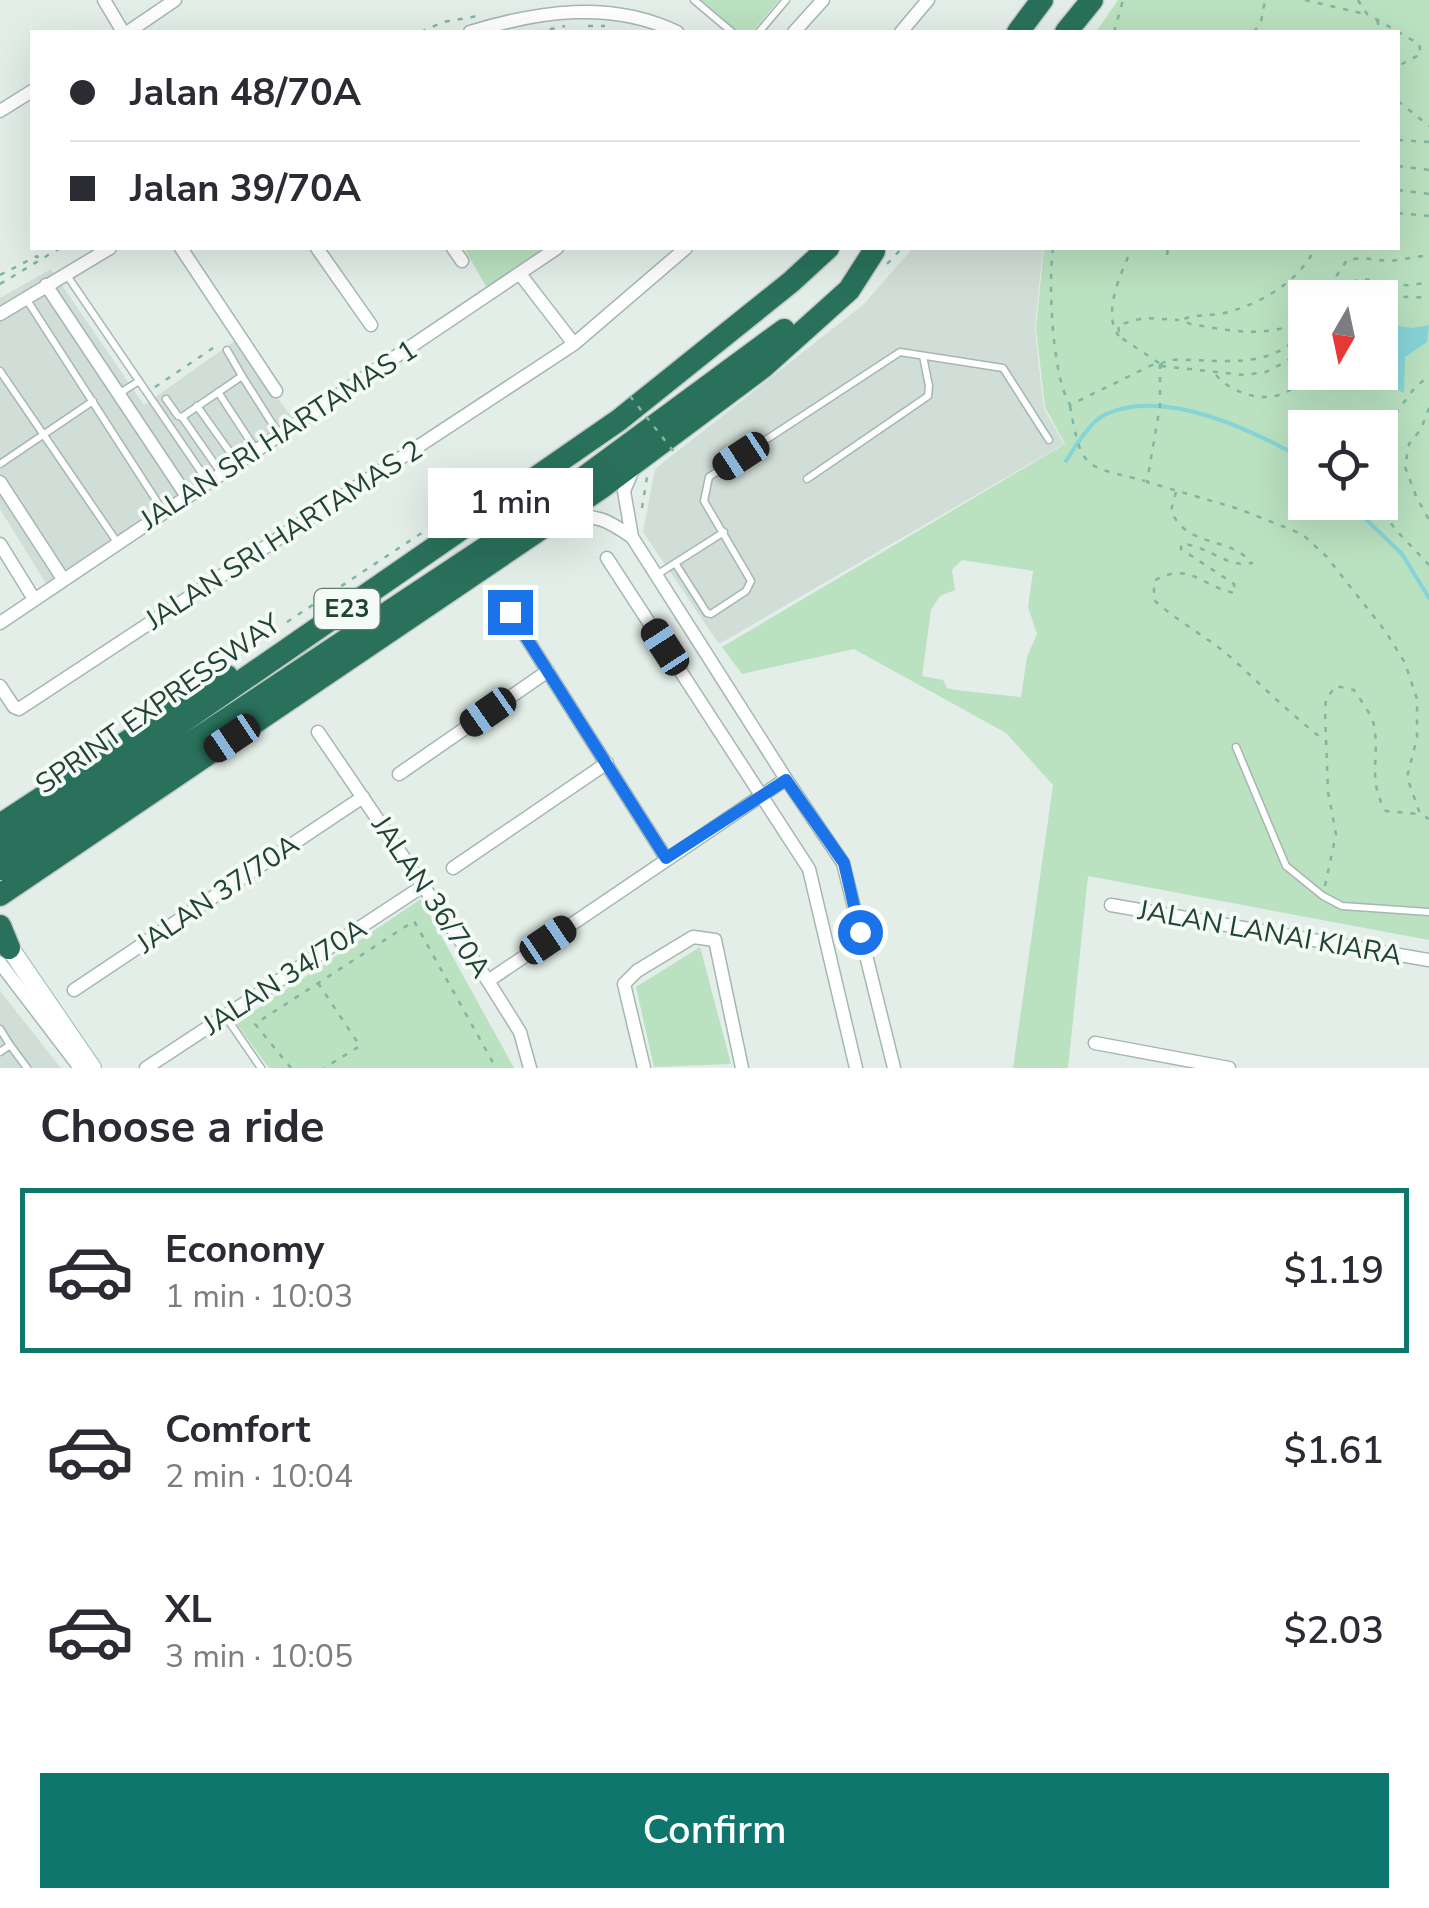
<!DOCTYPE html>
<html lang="en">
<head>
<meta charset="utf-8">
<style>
  :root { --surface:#fff; --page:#f7f7f7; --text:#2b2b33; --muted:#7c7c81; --line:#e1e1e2; --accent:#0f766e }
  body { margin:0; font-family:"Nunito Sans",sans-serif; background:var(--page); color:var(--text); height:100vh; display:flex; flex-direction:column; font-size:38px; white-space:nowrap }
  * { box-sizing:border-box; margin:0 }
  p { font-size:32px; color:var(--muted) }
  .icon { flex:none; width:55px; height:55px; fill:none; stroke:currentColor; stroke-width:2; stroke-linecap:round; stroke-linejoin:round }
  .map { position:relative; height:1068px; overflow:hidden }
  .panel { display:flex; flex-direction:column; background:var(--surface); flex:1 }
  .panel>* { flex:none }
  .top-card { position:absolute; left:30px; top:30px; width:1370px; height:220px; border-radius:0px; box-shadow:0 10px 40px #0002; display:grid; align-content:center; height:220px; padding:0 40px; background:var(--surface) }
  .needle { width:65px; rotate:189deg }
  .controls { position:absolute; left:1288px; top:280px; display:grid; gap:20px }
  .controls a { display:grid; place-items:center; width:110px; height:110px; border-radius:0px; background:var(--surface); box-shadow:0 10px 40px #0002; font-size:50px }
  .end { position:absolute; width:45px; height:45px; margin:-22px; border:12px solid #1a73e8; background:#fff; box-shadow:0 0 0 5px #fff }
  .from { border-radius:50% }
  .bubble { position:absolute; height:70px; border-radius:0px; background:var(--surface); box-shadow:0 10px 40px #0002; font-size:32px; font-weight:600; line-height:70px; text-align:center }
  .car { position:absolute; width:30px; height:60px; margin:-30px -15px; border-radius:12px; box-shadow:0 0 8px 2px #0007; background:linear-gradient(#222 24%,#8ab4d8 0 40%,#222 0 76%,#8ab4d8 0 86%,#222 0) }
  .top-card b { display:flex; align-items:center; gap:35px; height:95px; font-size:38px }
  .top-card b+b { border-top:2px solid var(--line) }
  .top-card i { width:25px; height:25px; background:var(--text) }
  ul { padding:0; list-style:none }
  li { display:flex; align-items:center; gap:30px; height:165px; margin:0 20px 15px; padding:0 20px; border:5px solid transparent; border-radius:0px }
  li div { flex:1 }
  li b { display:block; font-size:38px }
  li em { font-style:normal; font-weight:600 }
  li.selected { border-color:var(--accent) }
  li>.icon { width:90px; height:90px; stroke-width:1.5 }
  h2 { padding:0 40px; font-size:45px; line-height:120px }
  .primary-button { display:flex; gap:20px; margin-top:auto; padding:20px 40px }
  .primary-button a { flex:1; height:115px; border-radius:0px; background:var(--accent); color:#fff; font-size:40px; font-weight:600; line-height:115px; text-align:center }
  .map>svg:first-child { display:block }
  .built { fill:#d1ded7 }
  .green { fill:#bae1c0; fill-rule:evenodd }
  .water { fill:#86d4d8 }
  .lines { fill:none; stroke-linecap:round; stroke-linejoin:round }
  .stream { stroke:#86d4d8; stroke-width:4 }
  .lane-casing { stroke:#a5b7af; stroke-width:9 }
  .street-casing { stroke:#a5b7af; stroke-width:15 }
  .secondary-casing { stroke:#a0bbaf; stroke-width:20 }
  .highway-casing { stroke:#c1cac6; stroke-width:25 }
  .path { stroke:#80b59f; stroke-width:2.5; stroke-dasharray:5 8; stroke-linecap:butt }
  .lane { stroke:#fff; stroke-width:6 }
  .street { stroke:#fff; stroke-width:12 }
  .secondary { stroke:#fff; stroke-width:18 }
  .highway { stroke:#29715b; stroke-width:22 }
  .path-bridge { stroke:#80b59f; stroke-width:2.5; stroke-dasharray:5 8; stroke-linecap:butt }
  .route { stroke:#1a73e8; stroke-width:12 }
  .labels { text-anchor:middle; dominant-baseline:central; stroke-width:8; stroke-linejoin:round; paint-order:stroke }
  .shield { fill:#f4faf6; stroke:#60796f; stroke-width:2.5 }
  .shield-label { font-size:25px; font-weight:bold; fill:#214235 }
  .street-label { font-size:28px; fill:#214235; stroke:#f4faf6 }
</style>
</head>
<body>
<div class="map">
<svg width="1429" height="1068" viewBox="0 0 1429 1068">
  <rect width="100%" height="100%" fill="#e3eee8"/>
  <!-- built -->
  <path class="built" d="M913,248h130l-8,80 3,30 6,51 20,35 -345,200 -76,-112 12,-63 209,-165z
    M51,269l93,136 92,-65 64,89 -247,166 -53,-86v-211z
    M0,991l61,77h-61z"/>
  <!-- green -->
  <path class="green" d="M694,0h85l-27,32h-17z
    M1118,0h311v940l-341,-64 -20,192h-55l40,-283 -47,-52 -152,-84 -112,25 -20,-27 343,-203 -20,-37 -9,-79 8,-80h354v-216h-302zM1305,298h75v74h-75zM1305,428h75v74h-75zM962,560l71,11 -5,36 9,27 -10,23 -6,40 -66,-7 -8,-2 -4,-8 -21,-4 9,-66 9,-14 15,-6 -3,-20z
    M464,248h86l-62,42z
    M421,899l93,169h-245l-33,-45z
    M700,947l31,117 -77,3 -18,-80z"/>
  <!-- water -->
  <path class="water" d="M1380,323l32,5 17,-3 -2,17 -22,15 -1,36 -14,-7 -4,-9v-17l-6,-4z"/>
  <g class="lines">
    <!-- stream -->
    <path class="stream" d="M1066,461c10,-15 24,-40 40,-47 61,-26 146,16 199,46
      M1348,502l54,52 27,44"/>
    <defs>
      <path id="lane" d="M694,0l38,32
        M759,32l27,-32
        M66,274l142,208
        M25,297l138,214
        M227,350l15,26
        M0,371l117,171
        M218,392l38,58
        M120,393l19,-12
        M166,399l12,17 4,1
        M197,406l40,56
        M0,464l93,-63
        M221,473l-39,-56 60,-41 38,60
        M807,479l121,-83 1,-10 -6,-30
        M675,563l32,50 4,1 35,-23 5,-10 -47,-80 5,-24 191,-125 103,16 46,72
        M658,574l66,-42
        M1236,747l50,119 37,30 19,10 87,6
        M226,1017l35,51
        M0,1029l10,16
        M0,1052l10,-7 17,23"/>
      <path id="street" d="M104,0l19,32
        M128,32l47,-32
        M470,32c69,-21 141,-32 207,0
        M794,32l29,-32
        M901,32l27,-32
        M0,111l32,-20
        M181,248l95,143
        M317,248l54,77
        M453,248l9,13
        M520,274l54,70
        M46,285l140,210
        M0,314l110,-66
        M632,472l-8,19 8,46 154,242 57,84 51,205
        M0,482l63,97
        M566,520c29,-8 43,1 66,17
        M0,544l34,55
        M607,558l202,311 47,199
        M510,612l156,246
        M0,623l557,-375
        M0,686l14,21 5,2 555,-365 112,-96
        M318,732l170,249 32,51 10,36
        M399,774l149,-103
        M453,868l154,-105
        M1111,905l318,55
        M0,963l80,105
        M488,981l298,-202
        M74,990l289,-193
        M1095,1043l134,25
        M146,1068l277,-182
        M644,1068l-20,-84 13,-13 56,-34 22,3 27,128"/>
      <path id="secondary" d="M3,938l89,130"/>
      <path id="highway" d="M1018,32l24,-32
        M1066,32l26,-32
        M0,825l227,-149
        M0,848l619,-428 172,-138 37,-34
        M0,869l514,-340 270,-199
        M0,895l601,-407 161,-120 87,-78 25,-39
        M0,926l9,22"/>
    </defs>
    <!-- lane casing -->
    <use href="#lane" class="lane-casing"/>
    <!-- street casing -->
    <use href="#street" class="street-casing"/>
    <!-- secondary casing -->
    <use href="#secondary" class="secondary-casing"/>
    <!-- highway casing -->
    <use href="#highway" class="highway-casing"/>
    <!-- path -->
    <path class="path" d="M1305,0l60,14
      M1358,0l9,14 52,30 2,10 -23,12
      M1377,20l4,12
      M588,26h17
      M421,32l22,-10 35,-6
      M537,32l28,-6
      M1114,32l9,-32
      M1254,32l7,-10 4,-22
      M1398,101l31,25
      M1398,140l31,2
      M1398,166l31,4
      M1398,190l31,4
      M1398,213l31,3
      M1053,248c-5,34 -1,128 17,157l82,-40 92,10 22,-3 21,-11 18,-14
      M1167,255l1,-7
      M887,264l15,-16
      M0,275l37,-19 2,3
      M0,284l60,-36
      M1322,298l25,-38 14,-2 29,3 39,-6
      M1332,298c29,-31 38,-14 71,-13 8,1 18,-2 26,-2
      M1365,298l7,-3 57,3
      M1305,317c-33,24 -77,13 -115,7l-8,-4c12,-6 25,-4 38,-6 37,-8 79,-31 95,-66
      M1119,336c-18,-22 3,-65 13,-88
      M1159,363l-39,-26 -2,-12 26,-7 35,2
      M1160,364v42l-13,76 92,27 63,25 24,22 60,76 19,31 12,36v39l-10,39 13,37 9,5
      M1161,364l7,-4c38,-2 90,10 122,-16 5,-4 10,-13 15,-19
      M1216,375c16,19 51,30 74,15 6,-5 12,-12 18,-18
      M155,387l64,-43
      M1070,406c12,67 15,59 75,75
      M1429,408l-8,21 -12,15 -4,23 11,29 13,24
      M1380,435l33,-45 16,-15
      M1176,492l-5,19c17,38 57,24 81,52 -25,6 -46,-19 -71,-19v5l53,35 1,9c-34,-6 -45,-33 -81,-12v19c25,23 56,38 82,62 29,27 57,54 89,79
      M1376,502l19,27 34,36
      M642,508l5,-31
      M287,622l177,-117
      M1325,886l11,-52 -8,-42 -3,-81 1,-12 10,-13 18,4c7,11 17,23 20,35 6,34 -7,57 12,86l33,3
      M318,983l42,63 -36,22
      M291,1068l-36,-44 159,-103 82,147"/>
    <!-- lane -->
    <use href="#lane" class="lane"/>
    <!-- street -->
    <use href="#street" class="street"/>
    <!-- secondary -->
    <use href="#secondary" class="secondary"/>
    <!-- highway -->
    <use href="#highway" class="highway"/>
    <!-- path-bridge -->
    <path class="path-bridge" d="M630,396l44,56"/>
  </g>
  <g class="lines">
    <!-- route -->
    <path class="route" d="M510,612l156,246 120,-78 58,83 16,69"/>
  </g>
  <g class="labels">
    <!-- shield labels -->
    <rect class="shield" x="314.5" y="589" width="65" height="40" rx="8"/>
    <g class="shield-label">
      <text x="347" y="609">E23</text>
    </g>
    <!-- street labels -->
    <g class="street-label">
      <text transform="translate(279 435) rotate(-33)">JALAN SRI HARTAMAS 1</text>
      <text transform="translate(284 535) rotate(-33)">JALAN SRI HARTAMAS 2</text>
      <text transform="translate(158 704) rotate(-35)">SPRINT EXPRESSWAY</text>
      <text transform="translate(218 894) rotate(-34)">JALAN 37/70A</text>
      <text transform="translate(431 897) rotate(56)">JALAN 36/70A</text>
      <text transform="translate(1270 933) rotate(10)">JALAN LANAI KIARA</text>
      <text transform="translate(285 977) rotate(-33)">JALAN 34/70A</text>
    </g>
  </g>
</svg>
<div class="controls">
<a><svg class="needle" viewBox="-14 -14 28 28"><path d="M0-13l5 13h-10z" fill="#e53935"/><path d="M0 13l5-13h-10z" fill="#7c7c81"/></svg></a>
<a><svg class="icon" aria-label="locate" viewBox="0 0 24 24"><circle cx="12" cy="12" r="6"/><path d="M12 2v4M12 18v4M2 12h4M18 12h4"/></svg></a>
</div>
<i class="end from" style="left:860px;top:932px"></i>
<i class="end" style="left:510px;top:612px"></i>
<div class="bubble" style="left:428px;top:468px;width:165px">1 min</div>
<i class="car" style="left:741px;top:456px;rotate:237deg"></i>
<i class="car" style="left:665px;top:647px;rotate:327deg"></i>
<i class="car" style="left:488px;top:712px;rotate:235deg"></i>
<i class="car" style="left:232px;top:738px;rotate:236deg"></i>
<i class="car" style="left:548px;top:940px;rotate:56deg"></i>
<div class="top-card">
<b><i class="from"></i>Jalan 48/70A</b>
<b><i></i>Jalan 39/70A</b>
</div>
</div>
<section class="panel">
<h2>Choose a ride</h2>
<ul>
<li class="selected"><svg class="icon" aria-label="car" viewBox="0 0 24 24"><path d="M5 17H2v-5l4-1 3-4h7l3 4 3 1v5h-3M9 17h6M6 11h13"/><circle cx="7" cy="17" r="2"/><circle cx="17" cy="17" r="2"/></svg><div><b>Economy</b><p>1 min · 10:03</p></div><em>$1.19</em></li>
<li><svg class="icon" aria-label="car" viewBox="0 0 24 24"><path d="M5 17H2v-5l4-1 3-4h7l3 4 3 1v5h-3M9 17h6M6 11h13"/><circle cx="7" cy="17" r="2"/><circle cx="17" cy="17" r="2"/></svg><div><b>Comfort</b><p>2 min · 10:04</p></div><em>$1.61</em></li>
<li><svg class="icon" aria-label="car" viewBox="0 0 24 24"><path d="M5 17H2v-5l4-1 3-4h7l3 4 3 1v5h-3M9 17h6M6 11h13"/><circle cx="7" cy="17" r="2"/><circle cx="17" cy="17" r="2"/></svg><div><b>XL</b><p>3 min · 10:05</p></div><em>$2.03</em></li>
</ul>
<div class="primary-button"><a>Confirm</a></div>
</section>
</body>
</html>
